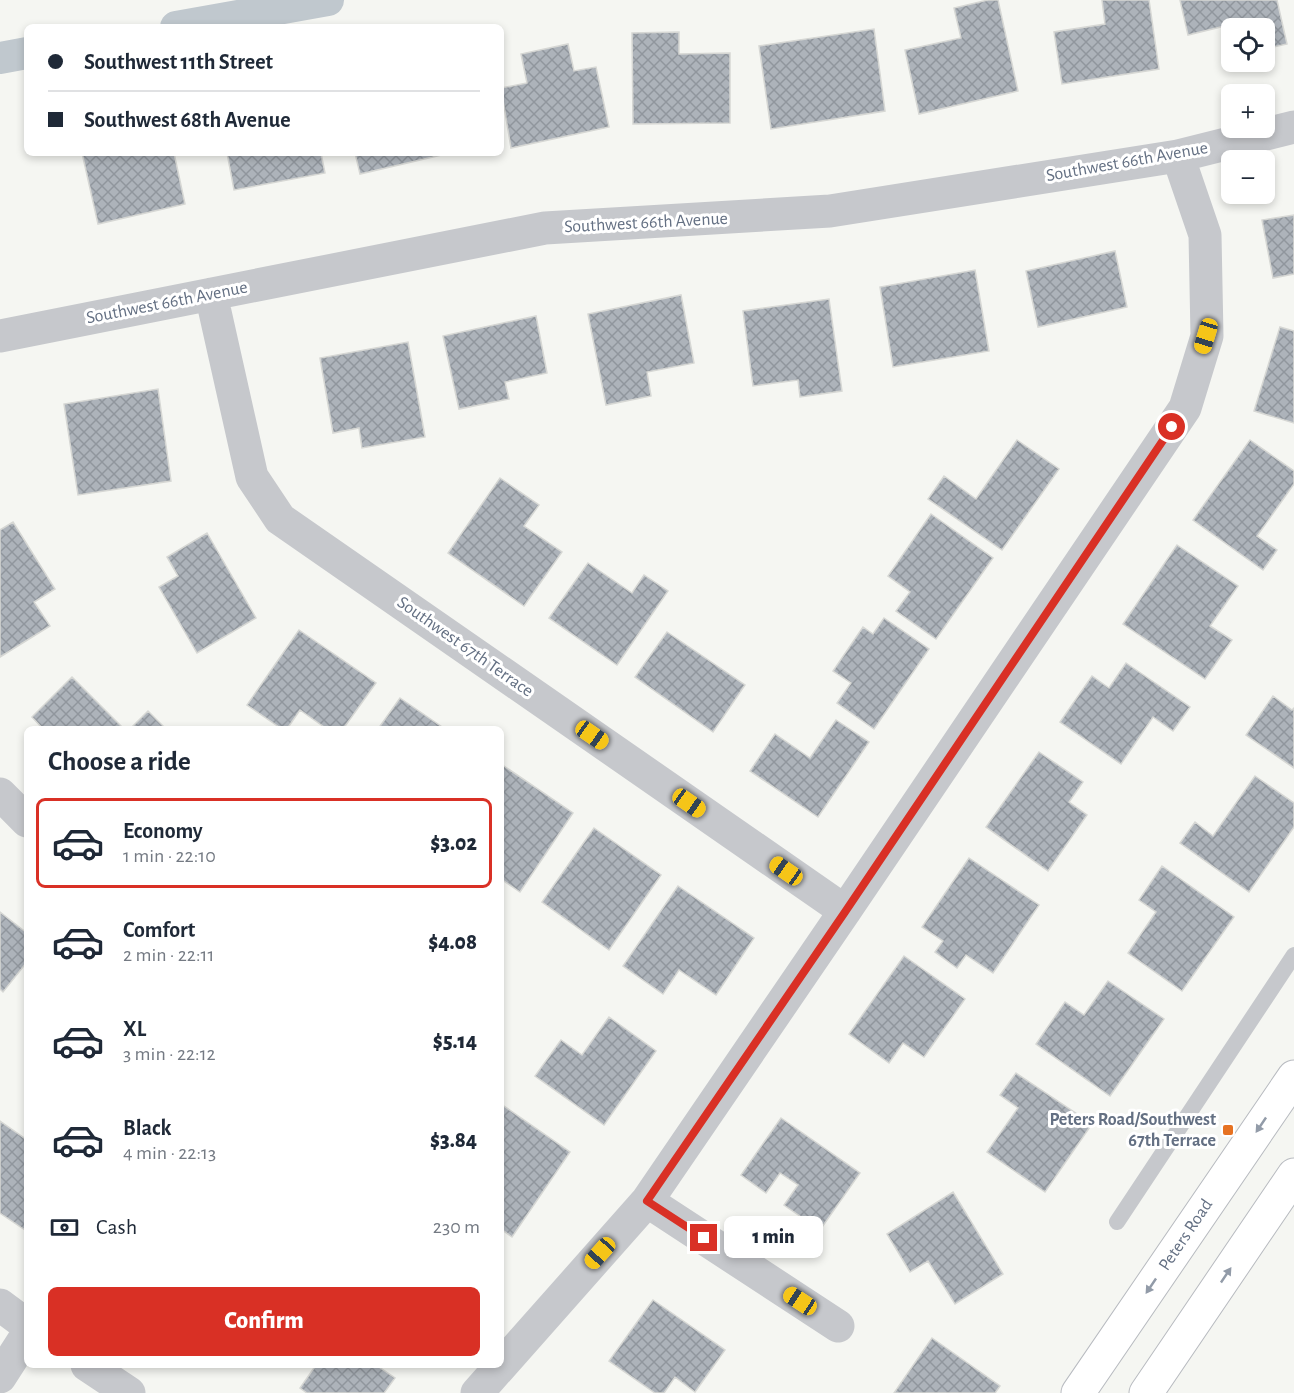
<!DOCTYPE html>
<html lang="en">
<head>
<meta charset="utf-8">
<style>
  :root { --surface:#fff; --page:#f6f6f7; --text:#1f2937; --muted:#747a83; --line:#e0e1e3; --accent:#d93025 }
  body { margin:0; font-family:"Alegreya Sans",sans-serif; background:var(--page); color:var(--text); height:100vh; display:flex; flex-direction:column; font-size:22px; white-space:nowrap }
  * { box-sizing:border-box; margin:0 }
  p { font-size:20px; color:var(--muted) }
  .icon { flex:none; width:33px; height:33px; fill:none; stroke:currentColor; stroke-width:2; stroke-linecap:round; stroke-linejoin:round }
  .map { position:relative; flex:1; overflow:hidden }
  .panel { position:absolute; left:24px; top:726px; width:480px; height:642px; display:flex; flex-direction:column; background:var(--surface); border-radius:9px; box-shadow:0 3px 9px #0003 }
  .panel>* { flex:none }
  .hud { position:absolute; left:24px; top:24px; width:480px; height:132px; border-radius:9px; box-shadow:0 3px 9px #0003; display:grid; align-content:center; height:132px; padding:0 24px; background:var(--surface) }
  .tools { position:absolute; left:1221px; top:18px; display:grid; gap:12px }
  .tools a { display:grid; place-items:center; width:54px; height:54px; border-radius:9px; background:var(--surface); box-shadow:0 3px 9px #0003; font-size:30px }
  .end { position:absolute; width:27px; height:27px; margin:-14px; border:8px solid #d93025; background:#fff; box-shadow:0 0 0 3px #fff }
  .from { border-radius:50% }
  .bubble { position:absolute; height:42px; border-radius:9px; background:var(--surface); box-shadow:0 3px 9px #0003; font-size:20px; font-weight:800; line-height:42px; text-align:center }
  .car { position:absolute; width:18px; height:36px; margin:-18px -9px; border-radius:8px; box-shadow:0 0 4px 2px #0007; background:linear-gradient(#f5c518 24%,#345 0 40%,#f5c518 0 76%,#345 0 86%,#f5c518 0) }
  .hud b { display:flex; align-items:center; gap:21px; height:57px; font-size:22px }
  .hud b+b { border-top:2px solid var(--line) }
  .hud i { width:15px; height:15px; background:var(--text) }
  ul { padding:0; list-style:none }
  li { display:flex; align-items:center; gap:18px; height:90px; margin:0 12px 9px; padding:0 12px; border:3px solid transparent; border-radius:9px }
  li div { flex:1 }
  li b { display:block; font-size:22px }
  li em { font-style:normal; font-weight:800 }
  li.current { border-color:var(--accent) }
  li>.icon { width:54px; height:54px; stroke-width:1.5 }
  h2 { padding:0 24px; font-size:27px; line-height:72px }
  .pay { display:flex; align-items:center; gap:15px; height:66px; padding:0 24px; font-size:22px }
  .pay p { margin-inline-start:auto }
  .button { display:flex; gap:12px; margin-top:auto; padding:12px 24px }
  .button a { flex:1; height:69px; border-radius:9px; background:var(--accent); color:#fff; font-size:24px; font-weight:800; line-height:69px; text-align:center }
  .map>svg:first-child { display:block }
  .lines { fill:none; stroke-linecap:round; stroke-linejoin:round }
  .canal { stroke:#c0c8ce; stroke-width:32 }
  .building { fill:url(#building-cross-hatch); stroke:#d6d7d4; stroke-width:1.5 }
  .secondary-casing { stroke:#b8bbc0; stroke-width:35 }
  .lane { stroke:#c6c8cc; stroke-width:16 }
  .street { stroke:#c6c8cc; stroke-width:33 }
  .secondary { stroke:#fff; stroke-width:33 }
  .oneway { fill:#929ba8 }
  .route { stroke:#d93025; stroke-width:8 }
  .poi-dot { fill:#e67221; stroke:#fff; stroke-width:2 }
  .labels { text-anchor:middle; dominant-baseline:central; stroke-width:6; stroke-linejoin:round; paint-order:stroke }
  .street-label { font-size:18px; fill:#647083; stroke:#fff }
  .poi-label { font-size:18px; font-weight:bold; fill:#647083; stroke:#fff; text-anchor:end }
</style>
</head>
<body>
<div class="map">
<svg width="1294" height="1393" viewBox="0 0 1294 1393">
  <defs>
    <pattern id="building-cross-hatch" width="8" height="8" patternUnits="userSpaceOnUse" patternTransform="scale(1.5)"><rect width="8" height="8" fill="#adb3ba"/><path d="M0 0l8 8M0 8l8-8" fill="none" stroke="#90969d"/></pattern>
  </defs>
  <rect width="100%" height="100%" fill="#f5f6f2"/>
  <g class="lines">
    <!-- canal -->
    <path class="canal" d="M176,27l152,-27
      M0,58l27,-5"/>
  </g>
  <!-- building -->
  <path class="building" d="M988,0h10l20,91 -99,23 -14,-64 56,-12 -7,-30z
    M1102,0h47l10,69 -97,15 -8,-52 51,-8z
    M1180,0h97l10,44 -23,5v-21h-30l-1,-4 -45,11z
    M874,29l11,82 -114,18 -12,-83z
    M679,32v22l51,-1v70l-97,1 -1,-91z
    M568,44l6,27 22,-4 13,60 -98,21 -10,-60 26,-5 -6,-29z
    M82,153h92l11,51 -87,20z
    M227,153h94l4,20 -91,17z
    M355,153h95l-90,21z
    M1294,215v59l-21,4 -11,-58z
    M1115,251l12,56 -89,20 -12,-56z
    M975,270l14,81 -96,16 -13,-80z
    M681,295l13,68 -47,9 4,24 -45,9 -18,-91z
    M829,299l13,92 -42,6 -2,-17 -45,6 -10,-75z
    M536,316l11,57 -42,9 4,17 -50,10 -16,-73z
    M1280,327l14,4v92l-40,-12z
    M408,342l17,95 -63,11 -3,-20 -26,5 -13,-75z
    M158,389l13,92 -93,14 -14,-91z
    M1017,440l42,29 -57,81 -74,-51 16,-23 32,23z
    M1250,440l44,31v13l-37,52 20,14 -14,20 -70,-50z
    M500,478l39,27 -15,21 38,26 -38,54 -76,-53z
    M931,514l62,44 -57,81 -40,-28 14,-19 -22,-16z
    M13,522l42,67 -21,13 16,24 -50,31v-127z
    M207,533l49,85 -59,35 -38,-66 19,-11 -11,-19z
    M1177,545l61,41 -28,40 22,14 -27,39 -82,-55z
    M588,563l44,30 12,-18 24,16 -51,74 -68,-47z
    M884,618l45,31 -55,80 -37,-26 14,-20 -18,-12 30,-44 10,7z
    M299,630l77,53 -33,46h-16l-27,-19 -13,19h-5l-35,-24z
    M667,632l78,53 -32,47 -78,-55z
    M1126,663l64,44 -17,24 -20,-14 -32,47 -61,-42 32,-46 17,12z
    M72,677l52,52h-81l-11,-12z
    M1273,696l19,14 2,-2v60l-48,-33z
    M400,698l45,31h-67z
    M148,711l17,17 -35,1z
    M836,720l33,22 -51,75 -68,-46 25,-37 35,24z
    M1039,752l44,30 -14,20 18,13 -39,56 -62,-44z
    M501,764l72,49 -53,79 -19,-13z
    M1255,776l39,27v24l-45,65 -69,-49 15,-21 18,14z
    M594,828l67,47 -52,75 -67,-48z
    M969,858l70,47 -46,68 -27,-18 -9,13 -22,-16 8,-11 -21,-14z
    M1162,866l72,51 -52,74 -54,-38 28,-41 -17,-12z
    M678,886l76,52 -38,57 -37,-25 -16,24 -40,-28z
    M0,912l27,21v29l-24,30 -3,-3z
    M904,956l61,43 -41,58 -21,-14 -14,20 -40,-29z
    M1108,981l56,38 -54,77 -74,-52 29,-42 19,13z
    M609,1017l47,34 -52,74 -69,-49 26,-36 21,15z
    M1016,1073l76,51 -47,68 -58,-40 31,-44 -18,-13z
    M501,1104l69,48 -58,85 -11,-8z
    M781,1118l79,55 -40,57 -36,-25 14,-20 -18,-12 -14,20 -25,-18z
    M0,1121l27,19v87l-2,3 -25,-17z
    M953,1192l50,82 -48,30 -27,-43 -18,11 -23,-38z
    M653,1300l72,50 -30,42 -20,-15 -11,16h-9l-46,-32z
    M932,1338l68,48 -5,7h-101z
    M316,1365h60l19,13 -11,15h-77l-7,-5z"/>
  <g class="lines">
    <defs>
      <path id="secondary" d="M1078,1393l216,-316
        M1146,1393l148,-218"/>
    </defs>
    <!-- secondary casing -->
    <use href="#secondary" class="secondary-casing"/>
    <!-- lane -->
    <path class="lane" d="M1117,1222l177,-267"/>
    <!-- street -->
    <path class="street" d="M211,294l41,183 28,42 565,392
      M0,336l545,-108 285,-17 348,-55 116,-29
      M0,794l27,27
      M647,1201l191,125
      M0,1305l27,20
      M87,1365l42,28
      M0,1377l27,-42
      M477,1393l170,-192 198,-290 340,-503 22,-72 -2,-101 -27,-79"/>
    <!-- secondary -->
    <use href="#secondary" class="secondary"/>
  </g>
  <!-- one-way arrows -->
  <defs><path id="oneway-solid" d="M-6-.8H1V-3.2L6.5 0L1 3.2V.8H-6Z" transform="scale(1.5)"/></defs>
  <g class="oneway">
    <use href="#oneway-solid" transform="translate(1261 1125) rotate(124)"/>
    <use href="#oneway-solid" transform="translate(1226 1275) rotate(-56)"/>
    <use href="#oneway-solid" transform="translate(1151 1286) rotate(124)"/>
  </g>
  <g class="lines">
    <!-- route -->
    <path class="route" d="M704,1238l-57,-37 198,-289 327,-485"/>
  </g>
  <!-- markers -->
  <rect class="poi-dot" x="1222" y="1124" width="12" height="12" rx="3"/>
  <g class="labels">
    <!-- street labels -->
    <g class="street-label">
      <text transform="translate(1127 162) rotate(-10)">Southwest 66th Avenue</text>
      <text transform="translate(646 223) rotate(-3)">Southwest 66th Avenue</text>
      <text transform="translate(167 303) rotate(-11)">Southwest 66th Avenue</text>
      <text transform="translate(465 647) rotate(35)">Southwest 67th Terrace</text>
      <text transform="translate(1186 1235) rotate(-56)">Peters Road</text>
    </g>
    <!-- poi labels -->
    <g class="poi-label">
      <text x="1216" y="1120">Peters Road/Southwest<tspan x="1216" dy="21">67th Terrace</tspan></text>
    </g>
  </g>
</svg>
<div class="tools">
<a><svg class="icon" aria-label="locate" viewBox="0 0 24 24"><circle cx="12" cy="12" r="6"/><path d="M12 2v4M12 18v4M2 12h4M18 12h4"/></svg></a>
<a>+</a>
<a>−</a>
</div>
<i class="end from" style="left:1172px;top:427px"></i>
<i class="end" style="left:704px;top:1238px"></i>
<div class="bubble" style="left:724px;top:1216px;width:99px">1 min</div>
<i class="car" style="left:1206px;top:336px;rotate:197deg"></i>
<i class="car" style="left:592px;top:735px;rotate:125deg"></i>
<i class="car" style="left:689px;top:803px;rotate:125deg"></i>
<i class="car" style="left:786px;top:871px;rotate:305deg"></i>
<i class="car" style="left:600px;top:1253px;rotate:222deg"></i>
<i class="car" style="left:800px;top:1301px;rotate:303deg"></i>
<div class="hud">
<b><i class="from"></i>Southwest 11th Street</b>
<b><i></i>Southwest 68th Avenue</b>
</div>
<section class="panel">
<h2>Choose a ride</h2>
<ul>
<li class="current"><svg class="icon" aria-label="car" viewBox="0 0 24 24"><path d="M5 17H2v-5l4-1 3-4h7l3 4 3 1v5h-3M9 17h6M6 11h13"/><circle cx="7" cy="17" r="2"/><circle cx="17" cy="17" r="2"/></svg><div><b>Economy</b><p>1 min · 22:10</p></div><em>$3.02</em></li>
<li><svg class="icon" aria-label="car" viewBox="0 0 24 24"><path d="M5 17H2v-5l4-1 3-4h7l3 4 3 1v5h-3M9 17h6M6 11h13"/><circle cx="7" cy="17" r="2"/><circle cx="17" cy="17" r="2"/></svg><div><b>Comfort</b><p>2 min · 22:11</p></div><em>$4.08</em></li>
<li><svg class="icon" aria-label="car" viewBox="0 0 24 24"><path d="M5 17H2v-5l4-1 3-4h7l3 4 3 1v5h-3M9 17h6M6 11h13"/><circle cx="7" cy="17" r="2"/><circle cx="17" cy="17" r="2"/></svg><div><b>XL</b><p>3 min · 22:12</p></div><em>$5.14</em></li>
<li><svg class="icon" aria-label="car" viewBox="0 0 24 24"><path d="M5 17H2v-5l4-1 3-4h7l3 4 3 1v5h-3M9 17h6M6 11h13"/><circle cx="7" cy="17" r="2"/><circle cx="17" cy="17" r="2"/></svg><div><b>Black</b><p>4 min · 22:13</p></div><em>$3.84</em></li>
</ul>
<div class="pay"><svg class="icon" aria-label="cash" viewBox="0 0 24 24"><path d="M3 7h18v10H3z"/><circle cx="12" cy="12" r="2"/></svg>Cash<p>230 m</p></div>
<div class="button"><a>Confirm</a></div>
</section>
</div>
</body>
</html>
